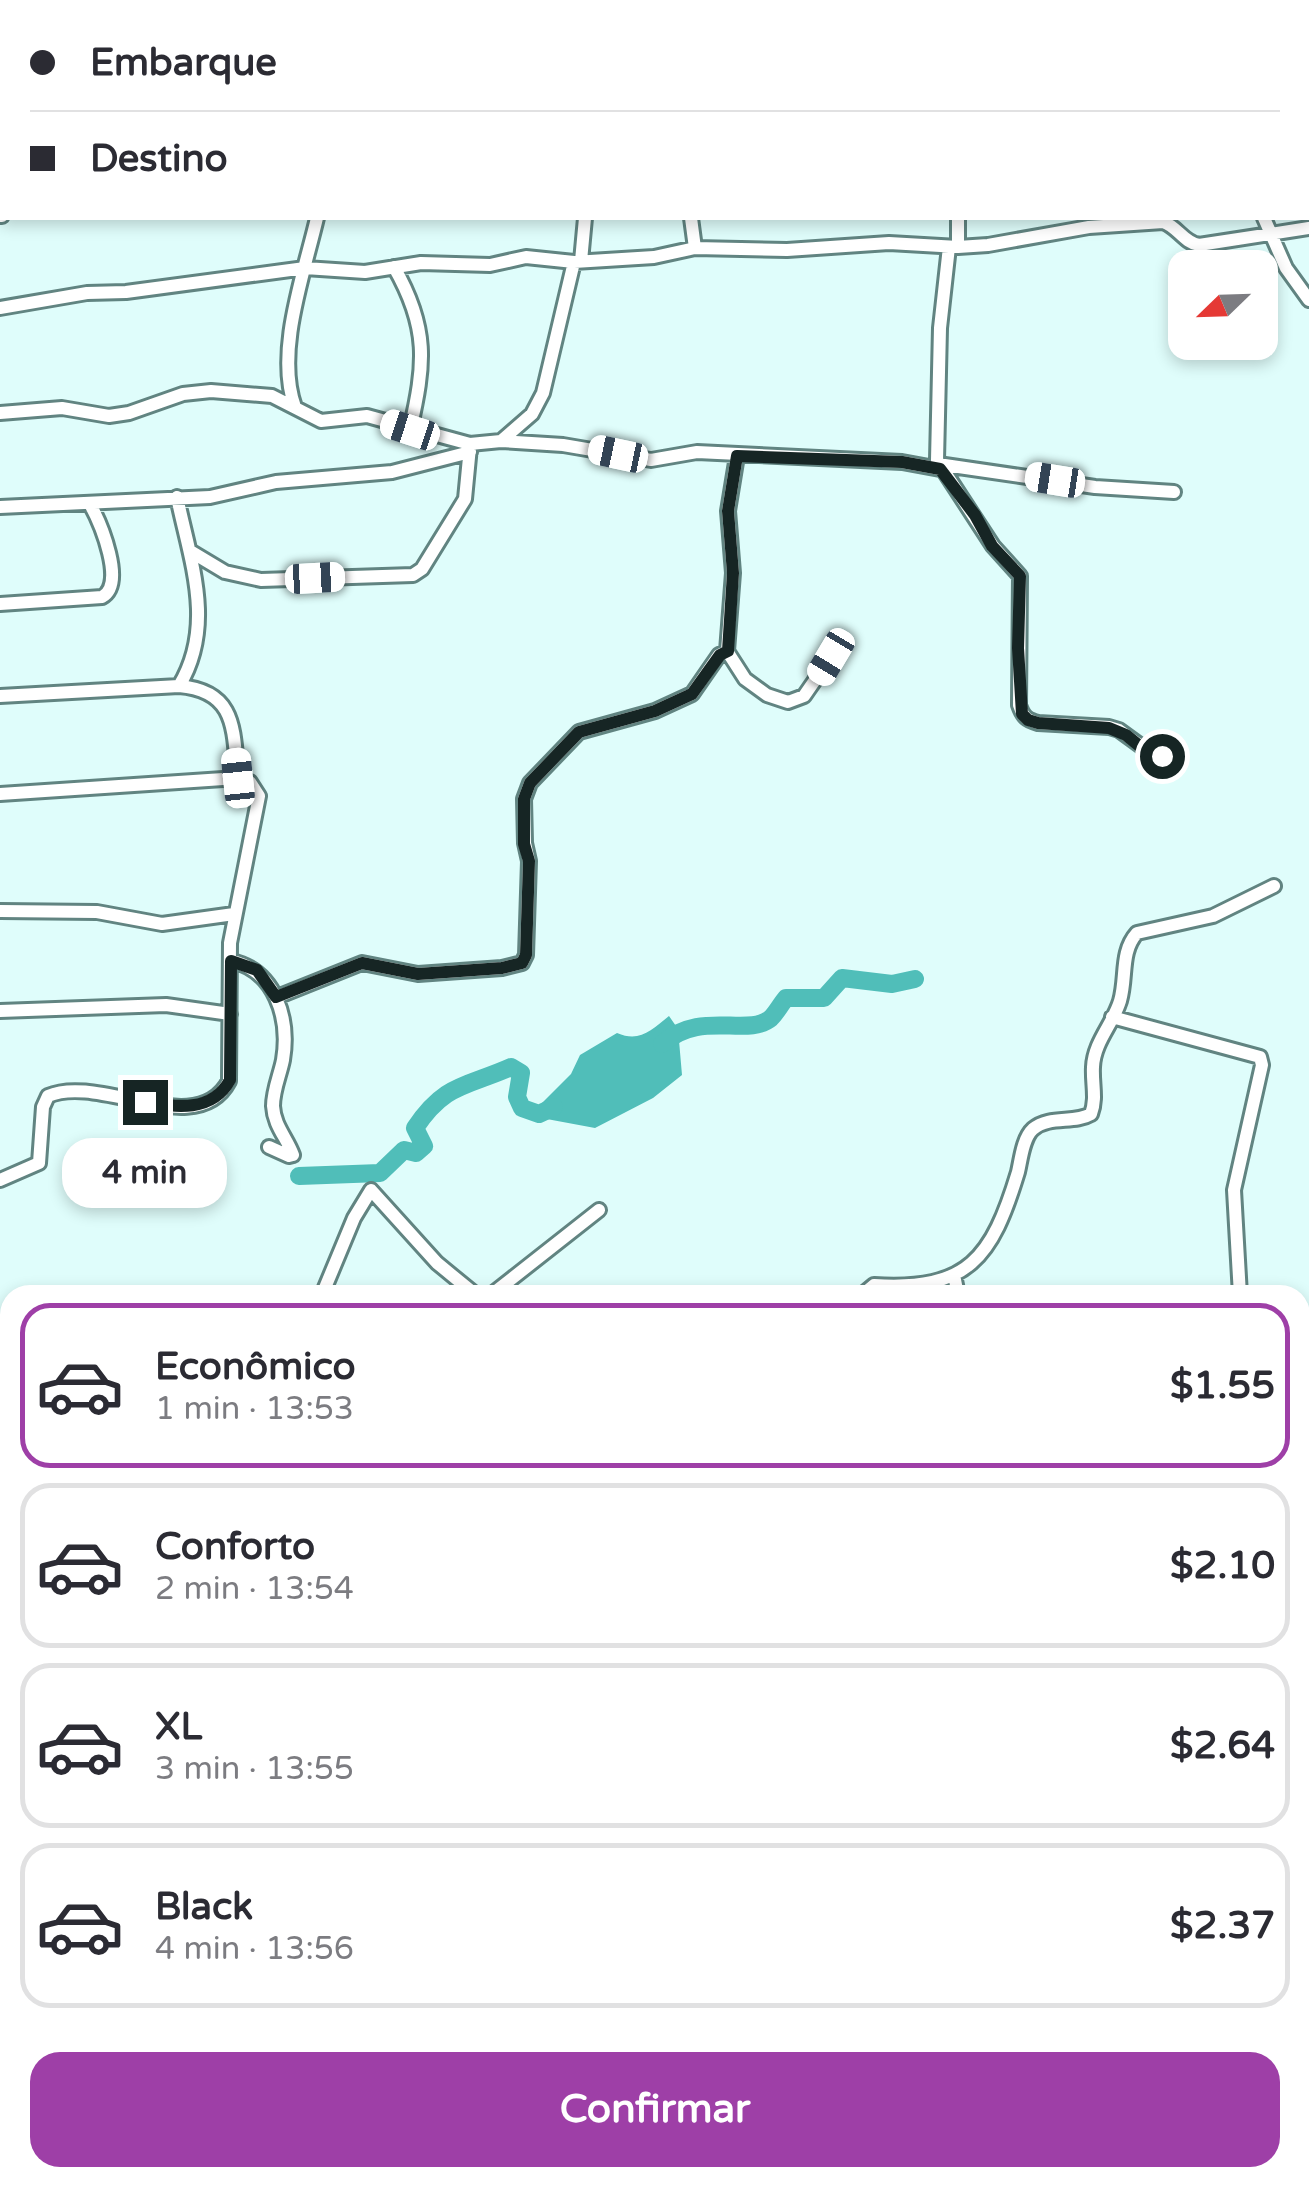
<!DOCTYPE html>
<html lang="pt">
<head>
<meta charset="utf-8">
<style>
  :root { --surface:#fff; --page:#f7f7f7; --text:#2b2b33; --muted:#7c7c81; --line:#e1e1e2; --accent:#9e3fa7 }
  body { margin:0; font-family:"Varela Round",sans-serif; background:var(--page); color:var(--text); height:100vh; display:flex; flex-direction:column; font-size:38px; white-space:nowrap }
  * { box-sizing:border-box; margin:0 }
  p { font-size:32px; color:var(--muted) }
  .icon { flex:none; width:55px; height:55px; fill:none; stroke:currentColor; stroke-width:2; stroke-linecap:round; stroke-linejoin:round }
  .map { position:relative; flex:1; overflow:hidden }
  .sheet { position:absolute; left:0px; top:1285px; width:1310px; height:902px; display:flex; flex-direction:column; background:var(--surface); border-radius:30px 30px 0 0; box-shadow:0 5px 15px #0003 }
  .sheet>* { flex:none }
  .top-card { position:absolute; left:0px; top:0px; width:1310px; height:220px; box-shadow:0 5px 15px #0003; display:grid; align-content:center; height:220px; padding:0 30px; background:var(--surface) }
  .needle { width:65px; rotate:247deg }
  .tools { position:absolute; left:1168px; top:250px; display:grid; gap:20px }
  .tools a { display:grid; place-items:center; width:110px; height:110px; border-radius:20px; background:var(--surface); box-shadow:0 5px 15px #0003; font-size:50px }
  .end { position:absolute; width:45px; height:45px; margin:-22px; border:12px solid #162524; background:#fff; box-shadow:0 0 0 5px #fff }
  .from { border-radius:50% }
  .bubble { position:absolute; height:70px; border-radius:30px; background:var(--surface); box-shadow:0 5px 15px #0003; font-size:32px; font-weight:700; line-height:70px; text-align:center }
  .car { position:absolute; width:30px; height:60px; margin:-30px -15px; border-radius:12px; box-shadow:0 0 8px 2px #0007; background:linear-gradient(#fff 24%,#345 0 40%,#fff 0 76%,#345 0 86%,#fff 0) }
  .top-card b { display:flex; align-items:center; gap:35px; height:95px; font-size:38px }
  .top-card b+b { border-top:2px solid var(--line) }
  .top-card i { width:25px; height:25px; background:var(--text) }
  ul { padding:18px 0 0; list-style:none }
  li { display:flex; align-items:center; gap:30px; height:165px; margin:0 20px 15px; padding:0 10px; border:5px solid var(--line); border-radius:30px }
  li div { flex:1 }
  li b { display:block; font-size:38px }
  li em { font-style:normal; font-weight:700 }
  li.active { border-color:var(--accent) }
  li>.icon { width:90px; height:90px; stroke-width:1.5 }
  .button { display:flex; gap:20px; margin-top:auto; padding:20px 30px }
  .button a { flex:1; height:115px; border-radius:30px; background:var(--accent); color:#fff; font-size:40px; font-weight:700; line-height:115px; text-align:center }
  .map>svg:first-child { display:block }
  .water { fill:#50beb9 }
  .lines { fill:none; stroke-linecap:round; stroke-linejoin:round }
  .river { stroke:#50beb9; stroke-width:18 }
  .minor-casing { stroke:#618481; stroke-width:18 }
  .minor { stroke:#fff; stroke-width:12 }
  .route { stroke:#162524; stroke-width:12 }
</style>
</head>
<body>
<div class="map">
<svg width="1309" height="2186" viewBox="0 0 1309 2186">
  <rect width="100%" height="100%" fill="#dffdfb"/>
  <!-- water -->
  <path class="water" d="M669,1016l9,13 4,46 -29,23 -58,30 -59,-11v-8l35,-35 9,-19 37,-22c23,10 34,-3 52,-17z"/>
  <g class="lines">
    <!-- river -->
    <path class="river" d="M662,1044c39,-35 85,-6 109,-26 5,-5 10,-14 15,-20h38l18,-20 50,6 23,-5
      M299,1176l81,-3 24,-23 12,3 8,-7 -9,-18c30,-45 51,-41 96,-61l10,6 -4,24 5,11 17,6 15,-7"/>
    <defs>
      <path id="minor" d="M317,0l7,2
        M797,0v2
        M358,2l3,-2
        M1253,2v-2
        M0,122l2,-1
        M0,141l2,7
        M0,216h2
        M691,218l4,30
        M1264,218l22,50 23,32
        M949,247l-9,81 -3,132 56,86 27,30 -1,129c4,12 8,15 19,18l71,4 10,3 33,24h19
        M958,247v-29
        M581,261l4,-43
        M394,267c35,61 31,97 16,163
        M0,308l87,-15 39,-1 179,-24 60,4 56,-9 69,2 36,-8 48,5 80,-5 41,-9 92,2 102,-7 69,4 30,-2 101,-18 74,-5c14,4 21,21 36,23l110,-17
        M295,407c-20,-55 9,-133 22,-189
        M0,413l62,-5 47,8 20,-3 54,-19 28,-3 61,5 49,25 46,-5 103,28 31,-3 31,-27 11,-21 31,-131
        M501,441l62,4 88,15 46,-8 205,10 38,7
        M737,456l-9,55 5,62 -6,78 18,28 22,16 21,7 16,-6 27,-39
        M938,464l157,23 79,5
        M177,497c13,63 39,128 2,189
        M0,507l210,-10 66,-15 116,-10 78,-20
        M190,551l35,21 36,8 152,-5 9,-6 43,-70 5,-52
        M0,604l102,-7c24,-13 -1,-73 -12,-93
        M0,696l179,-10c59,5 54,46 59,92
        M0,794l238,-16 12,4 9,14 -29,147 -1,138c-32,61 -129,-8 -181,15l-5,11 -4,56 -39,17
        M0,911l97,1 65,12 72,-10
        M231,961c44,9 59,57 52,99 -3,15 -10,30 -10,46 1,20 14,32 20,49l-4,1 -20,-9
        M277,997l85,-34 56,11 84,-6 20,-5 4,-8 3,-94 -4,-18 -1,-44 6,-16 49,-51 76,-21 37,-17 27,-39 8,-4
        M0,1011l166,-6 64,9
        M1112,1017l148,40 2,8 -28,125 6,105
        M954,1275l4,20
        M322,1295l32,-77 17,-28 66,73 39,32
        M491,1295l108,-85
        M862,1295l12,-10c94,6 118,-27 144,-113 3,-13 5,-34 15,-43 17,-14 41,-5 58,-15 6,-16 1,-30 2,-47 1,-25 20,-43 27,-66 7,-24 0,-49 17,-68l76,-17 61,-30
        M1300,1336h9
        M1300,1432l9,-3
        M0,1572h10
        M1300,1614l9,-1
        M0,1798l10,-2
        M0,1851l10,5
        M1300,1908l9,-1
        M0,1924l10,-20
        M0,1952l10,5
        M1300,2051l9,-3
        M0,2062l10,5
        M0,2165l10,5
        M26,2178l17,8
        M226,2178l17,8
        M428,2178l17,8
        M785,2178l8,8
        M72,2186l5,-8
        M338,2186l4,-8
        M450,2186l25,-8
        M943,2186l6,-8"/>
    </defs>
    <!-- minor casing -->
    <use href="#minor" class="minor-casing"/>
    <!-- minor -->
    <use href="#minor" class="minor"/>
  </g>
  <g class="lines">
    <!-- route -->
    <path class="route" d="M145,1102c31,5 67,11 85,-22l1,-119 26,9 19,27 86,-34 56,11 84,-6 20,-5 4,-8 3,-94 -5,-17v-45l6,-16 49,-51 76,-21 37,-17 28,-39 8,-4 5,-78 -5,-62 9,-55 165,6 38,7 35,46 17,31 28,30 -2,72 4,66 6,6 10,3 71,5 17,7 16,13 20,8"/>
  </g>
</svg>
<div class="tools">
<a><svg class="needle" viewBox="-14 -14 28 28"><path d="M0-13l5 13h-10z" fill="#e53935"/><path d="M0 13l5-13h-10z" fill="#7c7c81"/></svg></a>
</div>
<i class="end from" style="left:1162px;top:756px"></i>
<i class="end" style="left:145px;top:1102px"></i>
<div class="bubble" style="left:62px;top:1138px;width:165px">4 min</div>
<i class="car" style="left:410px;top:430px;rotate:288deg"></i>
<i class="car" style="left:618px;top:454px;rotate:282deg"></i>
<i class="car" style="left:1055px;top:480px;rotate:279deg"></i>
<i class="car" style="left:315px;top:578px;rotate:87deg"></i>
<i class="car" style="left:831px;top:657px;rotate:211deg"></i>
<i class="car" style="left:238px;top:778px;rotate:354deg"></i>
<div class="top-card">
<b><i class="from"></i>Embarque</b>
<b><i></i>Destino</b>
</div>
<section class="sheet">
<ul>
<li class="active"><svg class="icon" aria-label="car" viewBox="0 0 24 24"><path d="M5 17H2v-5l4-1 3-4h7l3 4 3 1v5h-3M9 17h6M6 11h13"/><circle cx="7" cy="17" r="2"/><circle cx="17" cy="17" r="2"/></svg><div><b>Econômico</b><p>1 min · 13:53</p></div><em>$1.55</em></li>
<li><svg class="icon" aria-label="car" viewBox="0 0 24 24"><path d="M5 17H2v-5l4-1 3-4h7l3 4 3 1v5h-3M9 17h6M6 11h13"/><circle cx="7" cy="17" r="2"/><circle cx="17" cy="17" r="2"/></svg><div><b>Conforto</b><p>2 min · 13:54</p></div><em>$2.10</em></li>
<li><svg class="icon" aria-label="car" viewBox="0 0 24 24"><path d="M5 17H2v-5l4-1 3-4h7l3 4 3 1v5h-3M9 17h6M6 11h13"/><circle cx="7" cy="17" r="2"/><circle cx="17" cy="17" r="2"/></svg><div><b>XL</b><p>3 min · 13:55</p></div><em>$2.64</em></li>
<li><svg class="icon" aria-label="car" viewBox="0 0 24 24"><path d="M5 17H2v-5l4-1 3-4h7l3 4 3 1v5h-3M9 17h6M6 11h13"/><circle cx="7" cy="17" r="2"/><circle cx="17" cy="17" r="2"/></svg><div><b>Black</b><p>4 min · 13:56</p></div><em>$2.37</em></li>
</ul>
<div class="button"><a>Confirmar</a></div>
</section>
</div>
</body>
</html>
